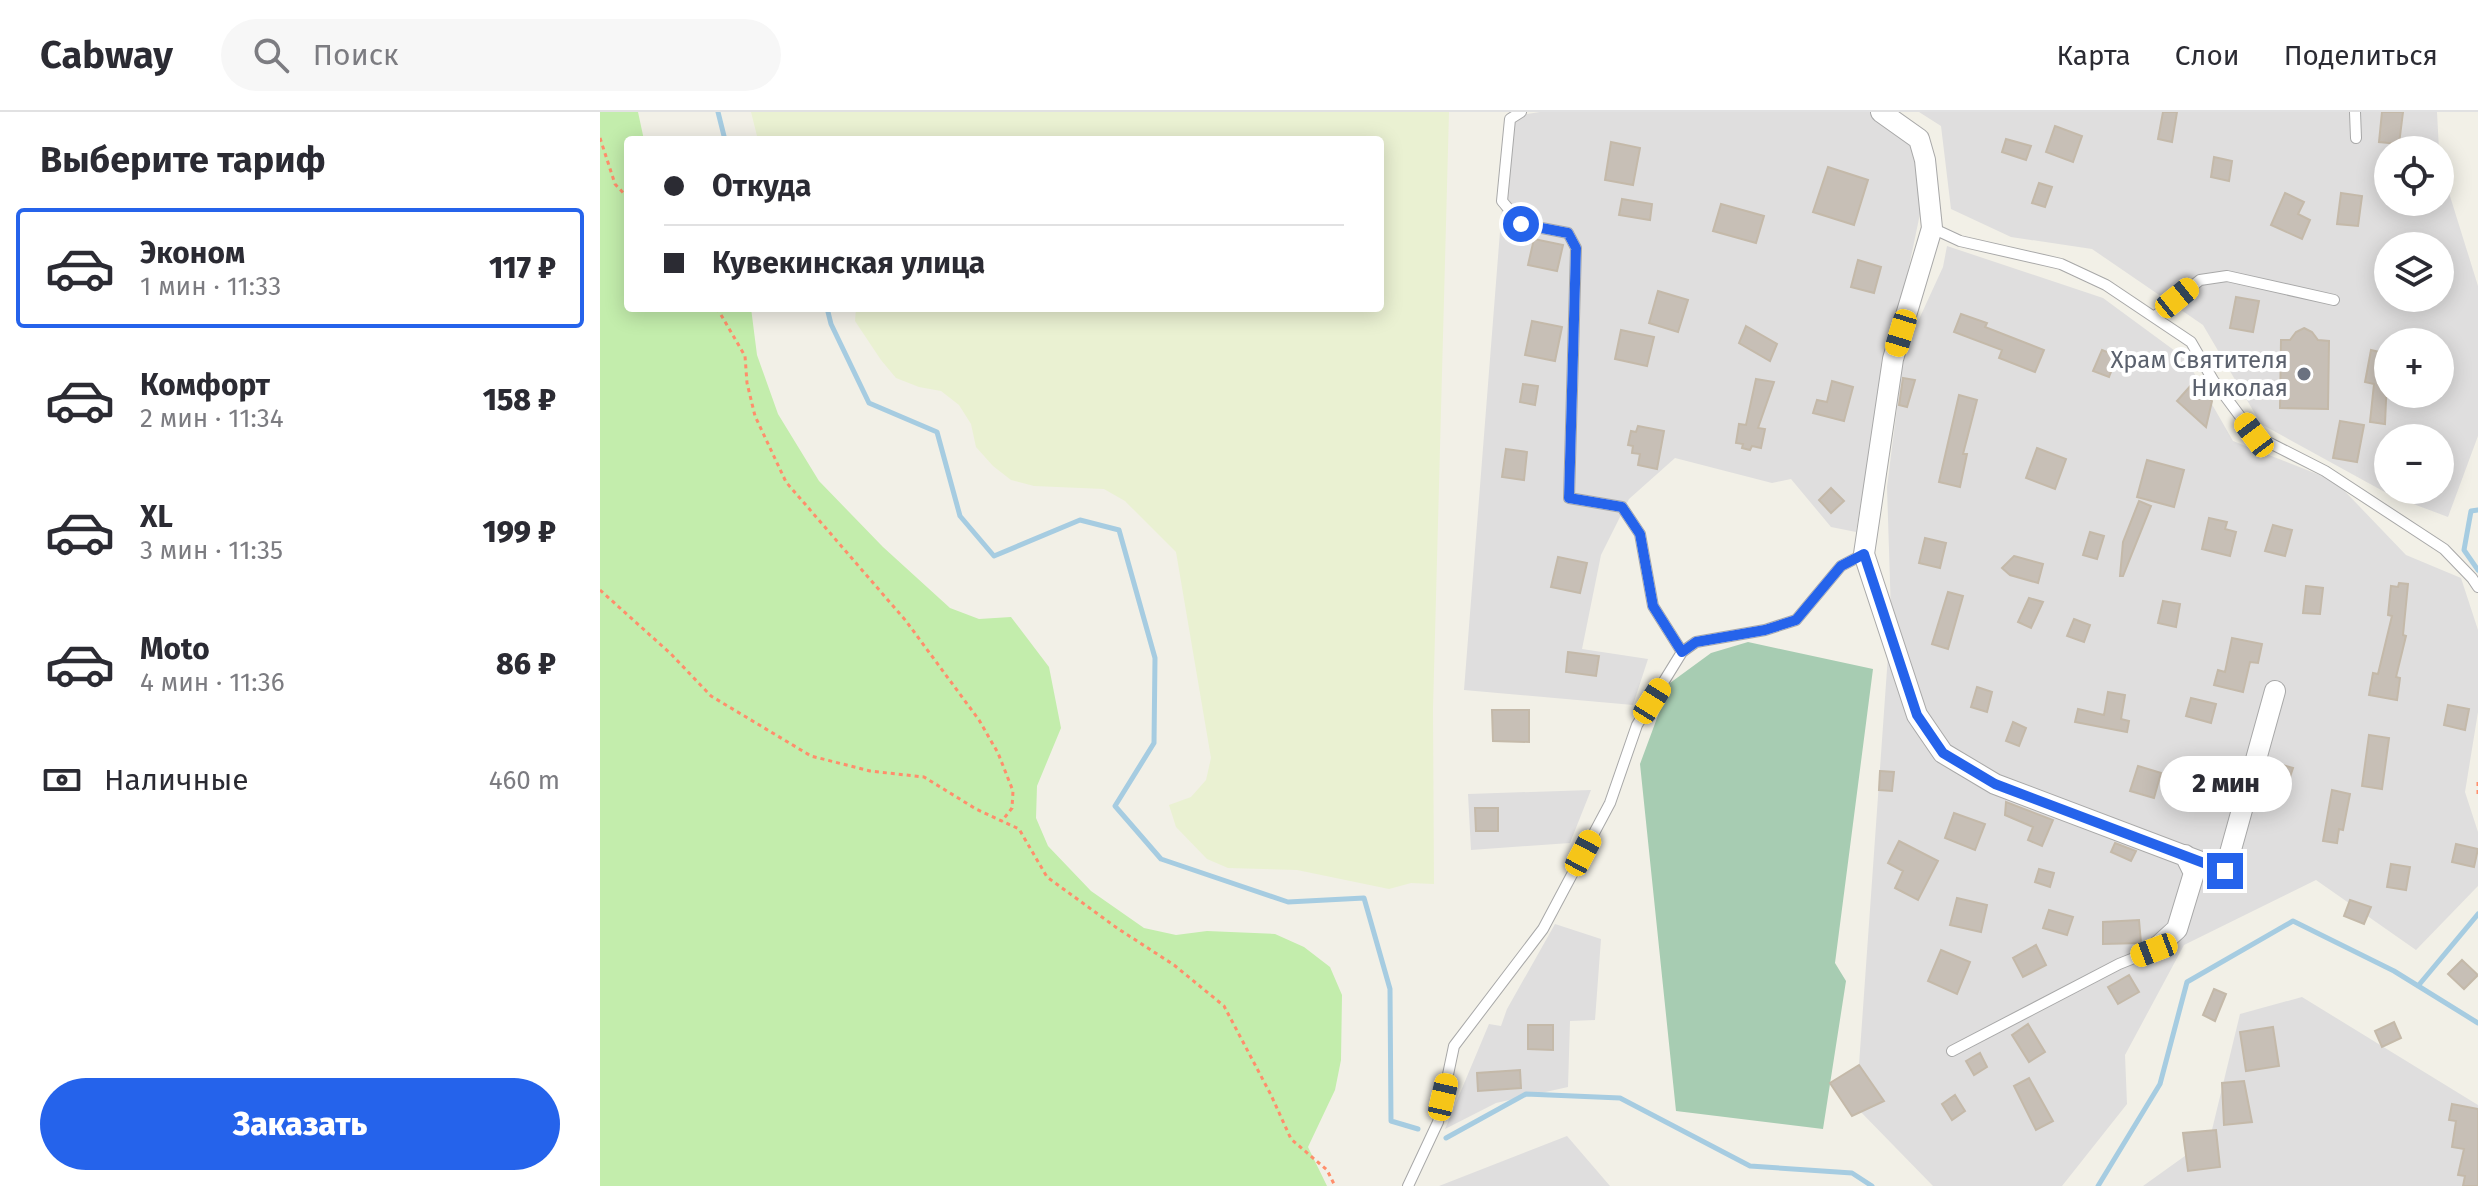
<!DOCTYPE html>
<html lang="ru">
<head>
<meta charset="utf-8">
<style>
  :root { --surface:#fff; --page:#f7f7f7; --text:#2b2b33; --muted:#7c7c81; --line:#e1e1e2; --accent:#2563eb }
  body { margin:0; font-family:"Fira Sans",sans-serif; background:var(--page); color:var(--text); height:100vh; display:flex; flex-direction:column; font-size:30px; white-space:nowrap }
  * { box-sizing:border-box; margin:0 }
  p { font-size:26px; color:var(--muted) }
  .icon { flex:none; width:44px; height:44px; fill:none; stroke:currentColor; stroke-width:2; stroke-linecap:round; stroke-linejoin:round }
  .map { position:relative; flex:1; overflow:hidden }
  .sheet { display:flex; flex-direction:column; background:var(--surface); width:600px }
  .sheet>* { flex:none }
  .guide { position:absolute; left:24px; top:24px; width:760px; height:176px; border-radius:8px; box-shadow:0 4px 20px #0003; display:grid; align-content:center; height:176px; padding:0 40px; background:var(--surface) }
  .fabs { position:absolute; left:1774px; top:24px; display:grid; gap:16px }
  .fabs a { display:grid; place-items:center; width:80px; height:80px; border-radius:50%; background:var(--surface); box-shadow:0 4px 20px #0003; font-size:40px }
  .end { position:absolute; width:36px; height:36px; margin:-18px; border:10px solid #2563eb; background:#fff; box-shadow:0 0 0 4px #fff }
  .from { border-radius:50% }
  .bubble { position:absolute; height:56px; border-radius:28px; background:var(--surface); box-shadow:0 4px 20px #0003; font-size:26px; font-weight:800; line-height:56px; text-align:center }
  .car { position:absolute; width:24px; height:48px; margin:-24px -12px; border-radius:10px; box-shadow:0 0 6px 2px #0007; background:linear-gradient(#f5c518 24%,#345 0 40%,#f5c518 0 76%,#345 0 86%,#f5c518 0) }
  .guide b { display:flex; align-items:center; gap:28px; height:76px; font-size:30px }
  .guide b+b { border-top:2px solid var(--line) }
  .guide i { width:20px; height:20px; background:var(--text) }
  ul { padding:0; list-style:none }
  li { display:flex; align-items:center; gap:24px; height:120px; margin:0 16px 12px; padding:0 24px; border:4px solid transparent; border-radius:8px }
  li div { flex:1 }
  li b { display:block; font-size:30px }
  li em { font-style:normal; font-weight:800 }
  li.active { border-color:var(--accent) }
  li>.icon { width:72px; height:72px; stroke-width:1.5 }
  h2 { padding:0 40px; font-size:36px; line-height:96px }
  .pay { display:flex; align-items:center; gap:20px; height:88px; padding:0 40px; font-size:30px }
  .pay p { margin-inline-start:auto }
  .cta { display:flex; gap:16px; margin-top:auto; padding:16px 40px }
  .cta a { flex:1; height:92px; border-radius:48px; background:var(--accent); color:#fff; font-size:32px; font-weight:800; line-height:92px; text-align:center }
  header { display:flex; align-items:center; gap:48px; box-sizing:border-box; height:112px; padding:0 40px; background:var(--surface); border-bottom:2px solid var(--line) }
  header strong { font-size:38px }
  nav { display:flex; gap:44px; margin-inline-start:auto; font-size:28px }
  .search { width:560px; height:72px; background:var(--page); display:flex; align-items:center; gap:20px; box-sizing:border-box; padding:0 28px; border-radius:44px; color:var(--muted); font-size:30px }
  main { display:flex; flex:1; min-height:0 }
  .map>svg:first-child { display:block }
  .residential { fill:#dfdede; fill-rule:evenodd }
  .farmland { fill:#eaf1d2 }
  .grass { fill:#c3edac }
  .cemetery { fill:#a7ccb2 }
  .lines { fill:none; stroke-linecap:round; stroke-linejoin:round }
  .stream { stroke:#a6cce1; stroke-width:5 }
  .building { fill:#c7bfb6; stroke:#c4b9a9; stroke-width:2 }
  .lane-casing { stroke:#a8a8a8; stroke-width:12 }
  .street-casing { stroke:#a8a8a8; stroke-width:22 }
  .path { stroke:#ff8e6b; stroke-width:3; stroke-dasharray:4 4; stroke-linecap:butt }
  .lane { stroke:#fff; stroke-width:10 }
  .street { stroke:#fff; stroke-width:20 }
  .route { stroke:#2563eb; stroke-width:10 }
  .worship-dot { fill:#6b7280; stroke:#fff; stroke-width:3 }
  .labels { text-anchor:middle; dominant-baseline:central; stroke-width:8; stroke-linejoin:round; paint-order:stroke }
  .worship-label { font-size:24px; fill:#5b616d; stroke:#fff; text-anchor:end }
</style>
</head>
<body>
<header>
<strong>Cabway</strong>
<div class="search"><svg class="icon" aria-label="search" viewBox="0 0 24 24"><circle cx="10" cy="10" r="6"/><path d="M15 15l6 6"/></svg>Поиск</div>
<nav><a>Карта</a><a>Слои</a><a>Поделиться</a></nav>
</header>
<main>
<section class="sheet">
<h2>Выберите тариф</h2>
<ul>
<li class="active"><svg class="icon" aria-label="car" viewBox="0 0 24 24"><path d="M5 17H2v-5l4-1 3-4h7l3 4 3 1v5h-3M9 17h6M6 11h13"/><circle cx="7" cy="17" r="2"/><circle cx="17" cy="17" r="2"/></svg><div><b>Эконом</b><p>1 мин · 11:33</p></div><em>117 ₽</em></li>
<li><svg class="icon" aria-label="car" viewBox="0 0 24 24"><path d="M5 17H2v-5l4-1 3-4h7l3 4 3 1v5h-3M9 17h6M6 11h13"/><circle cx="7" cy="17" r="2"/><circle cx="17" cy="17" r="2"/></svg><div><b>Комфорт</b><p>2 мин · 11:34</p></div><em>158 ₽</em></li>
<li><svg class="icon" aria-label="car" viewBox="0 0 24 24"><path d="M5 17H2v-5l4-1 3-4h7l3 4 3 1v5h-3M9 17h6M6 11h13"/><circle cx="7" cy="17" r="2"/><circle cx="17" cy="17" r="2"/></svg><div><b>XL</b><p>3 мин · 11:35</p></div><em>199 ₽</em></li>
<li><svg class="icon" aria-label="car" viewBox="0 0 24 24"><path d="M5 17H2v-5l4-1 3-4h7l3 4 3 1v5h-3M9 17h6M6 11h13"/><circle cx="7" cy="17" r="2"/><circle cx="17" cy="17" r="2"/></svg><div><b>Moto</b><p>4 мин · 11:36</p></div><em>86 ₽</em></li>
</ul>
<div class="pay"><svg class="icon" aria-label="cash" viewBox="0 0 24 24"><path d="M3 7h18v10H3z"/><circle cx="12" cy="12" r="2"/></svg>Наличные<p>460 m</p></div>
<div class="cta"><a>Заказать</a></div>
</section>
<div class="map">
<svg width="1878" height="1074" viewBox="0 0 1878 1074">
  <rect width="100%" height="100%" fill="#f2f0e7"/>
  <!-- residential -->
  <path class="residential" d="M940,0h338l36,30 12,43 -25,120 -19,71 -26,156 -25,-5 -40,-48 -19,4 -97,-25 -46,41 -28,56 -19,94 66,10 -15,46 -169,-15 45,-573z
    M1319,0h518l2,38h-51v52h52v-38l38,122v150l-30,81 -56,-21 -131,-72 -58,-99 -111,-76 -81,-12 -60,-28 -10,-83zM1788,134h52v52h-52zM1788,230h52v52h-52zM1788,326h52v52h-52z
    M1347,134l156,52 83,61 47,82 102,40 71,74 55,23 17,52v82l-13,80 13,40v54l-62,64 -100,-70 -132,65 -59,110 2,49 -65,82h-129l-77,-79 35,-494 -4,-126 17,-135 39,-85z
    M991,678l-21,53 -99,7 -3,-56z
    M955,812l46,15 -6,81 -25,1 -2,66 -72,16 -51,26 44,-105 12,2 6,-17z
    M1702,885l176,108v81h-335l67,-48 30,-124z
    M967,1024l43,50h-171z"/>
  <!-- farmland -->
  <path class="farmland" d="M151,0h698l-16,597 1,175 -23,-1 -22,6 -92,-19 -69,-2 -21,-9 -31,-32 -7,-22 22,-8 15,-17 5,-22 -35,-206 -51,-51 -21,-12 -70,-3 -23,-6 -18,-14 -17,-19 -5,-23 -12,-19 -18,-14 -22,-4 -23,-9 -15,-18 -26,-39 1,-13h524v-168h-622z"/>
  <!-- grass -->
  <path class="grass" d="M0,0h38l6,28h-16v168h123l6,47 21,59 41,67 64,66 67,61 29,11 32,-2 38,50 12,61 -24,58 -1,32 12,28 43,45 53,37 32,7 31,-4 68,3 29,13 26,20 12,28 -1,65 -6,30 -27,57 19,39h-727z"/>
  <!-- cemetery -->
  <path class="cemetery" d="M1148,530l125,27 -38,294 11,18 -23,148 -147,-18 -36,-347 30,-81 41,-30z"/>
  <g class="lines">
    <!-- stream -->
    <path class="stream" d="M118,0l7,28
      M227,196l4,16 38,79 68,29 23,84 34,40 86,-36 39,10 36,128 -1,85 -39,63 46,53 127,43 76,-4 26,91 1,132 27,8
      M1878,398l-7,1 -7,39 14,20
      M1818,874l60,-72
      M846,1026l80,-44 94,4 130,68 102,7 20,13
      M1498,1074l62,-102 27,-102 106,-61 101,50 84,52"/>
  </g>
  <!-- building -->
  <path class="building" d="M1563,0h14l-5,30 -14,-3z
    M1782,0h21l-4,32 -20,-2z
    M1455,14l27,10 -9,26 -27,-10z
    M1406,27l25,7 -5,14 -24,-8z
    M1011,30l29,6 -7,37 -28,-5z
    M1614,45l18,4 -3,20 -18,-4z
    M1228,55l40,13 -14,45 -41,-13z
    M1439,71l13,4 -7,20 -13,-4z
    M1685,81l19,9 -6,12 12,6 -8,19 -31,-14z
    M1741,81l21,3 -4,30 -21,-2z
    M1022,87l30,5 -2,16 -31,-5z
    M1121,92l43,12 -8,27 -43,-12z
    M934,127l29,6 -6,26 -29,-6z
    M1258,148l23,7 -7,26 -23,-6z
    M1058,179l30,9 -10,32 -29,-9z
    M1636,185l23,4 -6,31 -23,-4z
    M1361,202l26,9 -2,4 59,23 -9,22 -36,-14 3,-8 -48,-18z
    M932,209l30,6 -7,34 -30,-6z
    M1146,214l31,18 -7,17 -31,-18z
    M1704,216l8,4 6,8 11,1 -1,68 -48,-1 1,-68h9l6,-8z
    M1021,218l33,7 -7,29 -32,-7z
    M1502,238l15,6 -8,21 -16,-6z
    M1771,238l17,4 -3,70 -15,-2 4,-38 -9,-2z
    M1303,266l12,2 -8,27 -8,-2z
    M1156,267l18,3 -16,46 7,1 -4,19 -9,-2 -2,4 -8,-2 1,-4 -7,-1 3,-19 7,1z
    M1232,269l21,6 -9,34 -31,-8 4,-13 10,2z
    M1593,271l19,18 -6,26 -29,-26z
    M923,272l15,2 -3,19 -15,-3z
    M1359,283l18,5 -14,54h4l-7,33 -21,-5z
    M1740,309l24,4 -7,37 -24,-4z
    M1038,314l26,5 -7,38 -19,-4 2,-11 -8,-1 1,-7 -5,-1 3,-14 5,1z
    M1437,336l29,11 -11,30 -29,-11z
    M906,337l21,3 -3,28 -22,-3z
    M1547,348l37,10 -10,37 -37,-10z
    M1231,376l13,13 -13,12 -12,-13z
    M1539,389l12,5 -28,70h-3l3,-34z
    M1609,406l18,4 -2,7 11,3 -6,24 -28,-7z
    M1673,413l19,5 -7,26 -20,-5z
    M1490,420l14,4 -7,23 -14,-4z
    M1325,426l21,5 -6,25 -21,-5z
    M1414,444l29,8 -5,19 -28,-8 -8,-7z
    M958,445l29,6 -7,30 -29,-6z
    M1799,471l9,1 -5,51 3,1 -10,41 4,1 -3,22 -28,-5 4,-22 5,1 14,-58 -4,-1 3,-29 7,1z
    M1706,474l17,2 -3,26 -17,-1z
    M1348,480l15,4 -15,53 -16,-5z
    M1429,486l14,4 -12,26 -13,-6z
    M1563,489l17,3 -4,23 -18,-4z
    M1474,507l16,6 -6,17 -17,-6z
    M1632,526l30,6 -4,19 -8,-1 -7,30 -29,-7 4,-15 7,2z
    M968,540l31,4 -3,20 -30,-4z
    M1377,575l15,5 -5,20 -16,-5z
    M1508,580l17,3 -4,24 8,2 -2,11 -52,-10 3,-13 26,6z
    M1591,586l25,6 -5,19 -25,-7z
    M1848,593l21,4 -4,21 -21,-5z
    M892,598h37v32l-36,-1z
    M1413,610l13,6 -7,18 -13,-5z
    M1769,623l20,3 -7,51 -20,-3z
    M1669,649l24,7 -11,33 -22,-8z
    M1538,654l23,7 -7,25 -24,-7z
    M1280,659l14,1 -2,19 -13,-1z
    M1590,662l21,7 -5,18 -22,-7z
    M1732,678l18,4 -7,36 -4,-1 -2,14 -14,-2z
    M1406,690l47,18 -11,26 -14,-6 5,-13 -28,-12z
    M875,696h23v23h-22z
    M1354,701l31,11 -10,26 -30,-12z
    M1299,729l39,20 -20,39 -23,-12 8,-17 -15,-8z
    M1515,731l21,8 -5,10 -20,-9z
    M1856,732l22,5 -4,18 -22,-5z
    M1791,752l19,3 -4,23 -19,-3z
    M1439,757l15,4 -4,14 -15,-5z
    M1357,786l30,7 -6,27 -31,-7z
    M1750,788l21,7 -7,17 -20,-8z
    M1449,798l24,7 -6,18 -24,-7z
    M1539,808l2,23 -38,1v-22z
    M1436,833l10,20 -23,12 -10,-19z
    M1341,838l29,12 -13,32 -29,-13z
    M1862,848l16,15 -14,14 -16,-15z
    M1529,863l10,17 -21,12 -10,-17z
    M1614,877l12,5 -11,27 -12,-6z
    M1794,910l7,16 -19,9 -7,-16z
    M1428,912l17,28 -16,10 -17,-27z
    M928,913h25v25l-25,-1z
    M1673,915l6,39 -33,5 -6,-39z
    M1380,941l7,14 -13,8 -8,-14z
    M1259,953l25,36 -32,15 -22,-33z
    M920,958l1,18 -43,3 -1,-18z
    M1429,966l24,43 -17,9 -22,-44z
    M1644,969l8,41 -28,3 -2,-42z
    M1355,983l10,16 -13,9 -10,-16z
    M1852,992l26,5v77h-15l2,-10 -7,-1 6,-26 -12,-2 4,-26 -7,-1z
    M1616,1018l4,37 -32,4 -5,-38z"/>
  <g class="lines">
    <defs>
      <path id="lane" d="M921,0l-11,7 -8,82 19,23 47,9 8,15 -7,250 53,9 18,27 13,72 29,46
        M1755,0l1,26
        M1332,116l28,13 101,23 45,21 85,57 22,38 41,55 71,36 119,78 28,29 6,9
        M1554,205l46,-37 27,-4 107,24
        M1352,939l167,-87 35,-14
        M808,1074l30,-64 16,-76 89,-117 67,-126 27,-78 45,-73 14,-10 69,-12 31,-10 45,-54 23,-12"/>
      <path id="street" d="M1281,0l38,27 6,21 7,68 -39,131 -29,195 53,161 26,38 52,31 230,87 50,-180
        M1554,838l23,-21 17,-56 -9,-18"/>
    </defs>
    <!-- lane casing -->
    <use href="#lane" class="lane-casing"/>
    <!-- street casing -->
    <use href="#street" class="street-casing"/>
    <!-- path -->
    <path class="path" d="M0,26l15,46 13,14
      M117,196l28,48 2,27 8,33 31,66 120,139 73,99 19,33 15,38 -1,17 -10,13
      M0,478l71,64 40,42 100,60 59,15 54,6 52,32 43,20 28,48 70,51 57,37 50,41 47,89 20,44 36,31 8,16
      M1878,670v14"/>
    <!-- lane -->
    <use href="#lane" class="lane"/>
    <!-- street -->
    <use href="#street" class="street"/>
  </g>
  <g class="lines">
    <!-- route -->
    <path class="route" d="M921,112l47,9 8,15 -7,250 53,9 18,27 13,72 29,46 14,-10 69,-12 31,-10 45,-54 23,-12 53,161 26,38 52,31 230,87"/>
  </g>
  <!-- markers -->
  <circle class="worship-dot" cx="1704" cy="262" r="8"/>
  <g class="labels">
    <!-- worship labels -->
    <g class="worship-label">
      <text x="1688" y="248">Храм Святителя<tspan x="1688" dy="28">Николая</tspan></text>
    </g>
  </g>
</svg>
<div class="fabs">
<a><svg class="icon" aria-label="locate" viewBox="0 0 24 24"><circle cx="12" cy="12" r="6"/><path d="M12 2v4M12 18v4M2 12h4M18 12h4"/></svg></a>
<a><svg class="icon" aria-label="layers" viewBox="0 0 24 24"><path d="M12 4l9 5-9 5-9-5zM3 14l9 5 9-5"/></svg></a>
<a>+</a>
<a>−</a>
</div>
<i class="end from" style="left:921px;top:112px"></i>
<i class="end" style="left:1625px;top:759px"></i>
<div class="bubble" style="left:1560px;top:644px;width:132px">2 мин</div>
<i class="car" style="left:1577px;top:186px;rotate:51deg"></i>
<i class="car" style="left:1301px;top:221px;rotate:197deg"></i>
<i class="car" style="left:1654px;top:323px;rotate:323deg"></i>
<i class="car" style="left:1052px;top:589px;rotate:32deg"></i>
<i class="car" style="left:983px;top:741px;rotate:28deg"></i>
<i class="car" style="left:1554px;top:838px;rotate:249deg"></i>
<i class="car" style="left:843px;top:985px;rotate:13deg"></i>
<div class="guide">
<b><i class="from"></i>Откуда</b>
<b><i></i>Кувекинская улица</b>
</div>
</div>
</main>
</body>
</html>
